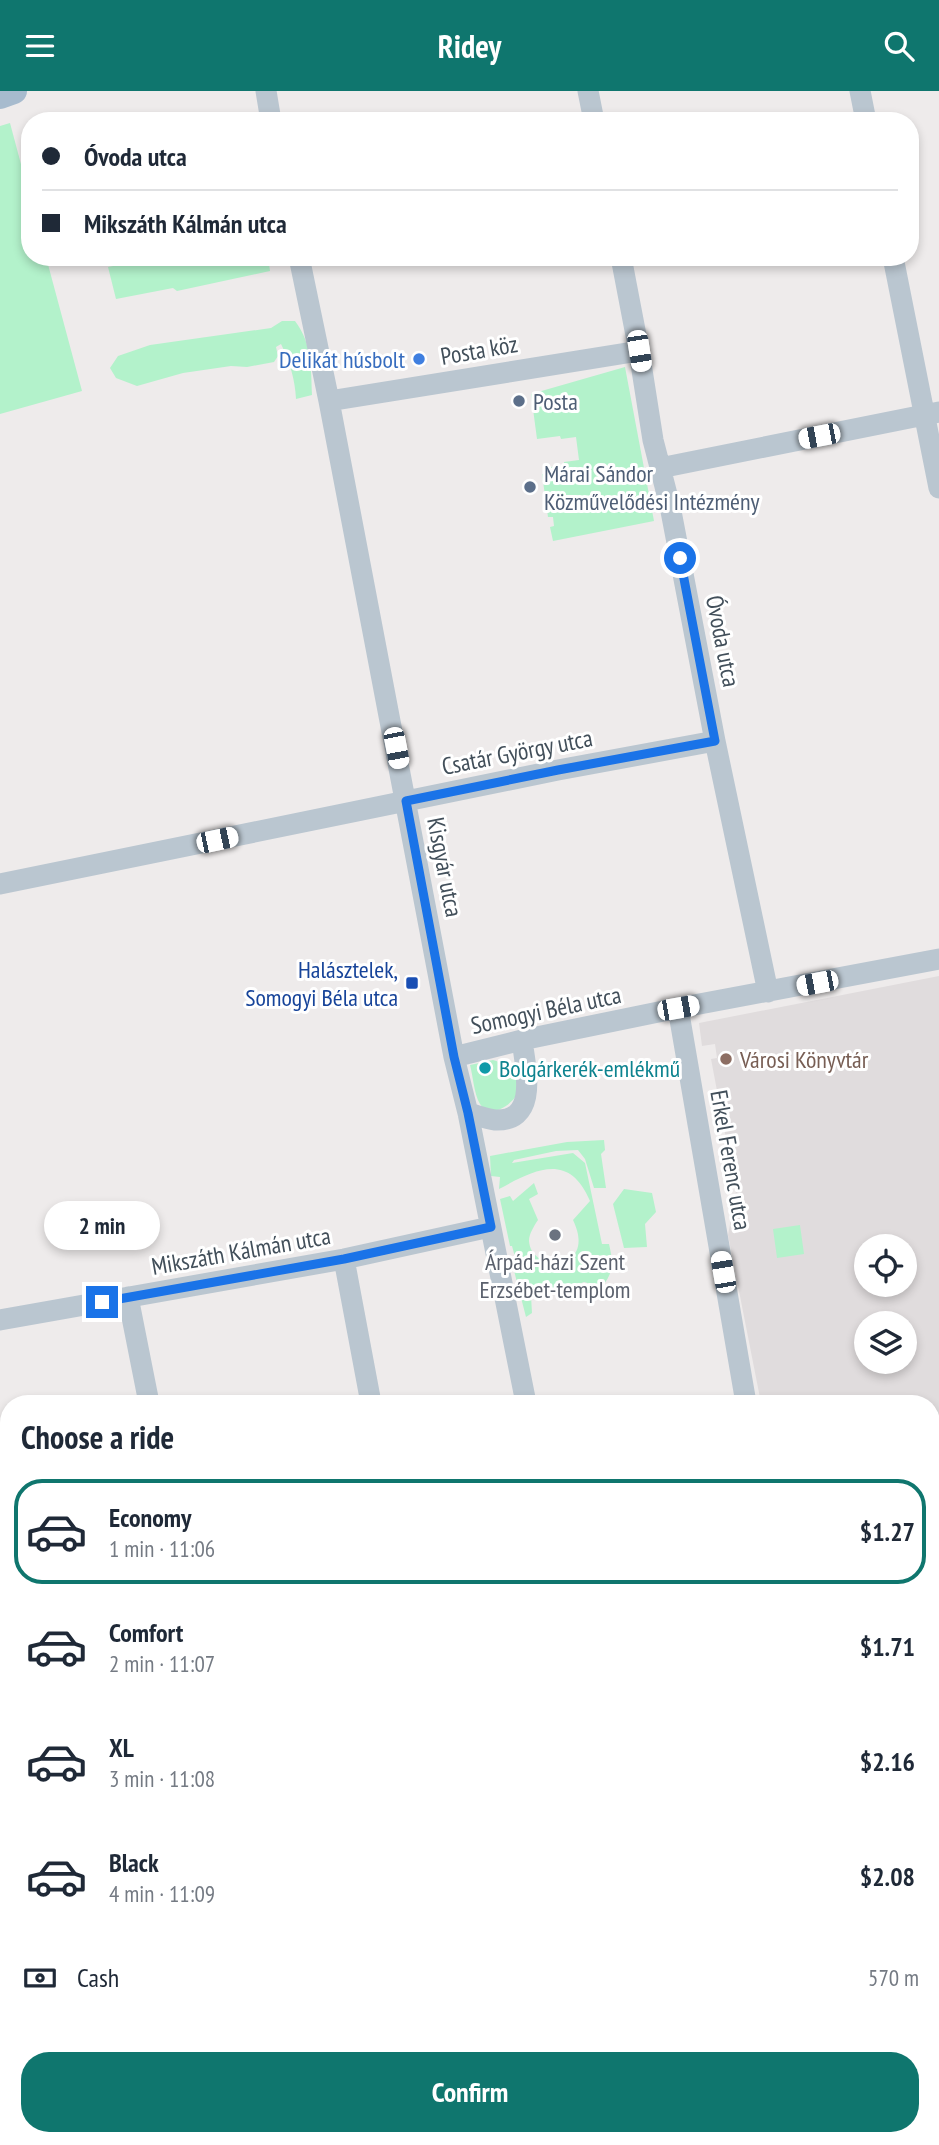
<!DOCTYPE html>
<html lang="en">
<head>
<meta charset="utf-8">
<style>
  :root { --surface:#fff; --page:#f6f6f7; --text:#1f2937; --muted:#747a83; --line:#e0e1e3; --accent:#0f766e }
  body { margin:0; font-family:"PT Sans Narrow",sans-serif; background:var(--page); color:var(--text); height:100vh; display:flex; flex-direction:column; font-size:26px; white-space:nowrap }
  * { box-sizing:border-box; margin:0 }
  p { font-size:23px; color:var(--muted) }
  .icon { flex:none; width:38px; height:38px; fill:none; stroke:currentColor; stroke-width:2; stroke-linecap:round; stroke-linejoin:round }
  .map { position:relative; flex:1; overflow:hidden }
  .side { position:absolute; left:0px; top:1304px; width:940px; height:751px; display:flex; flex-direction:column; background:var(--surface); border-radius:28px 28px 0 0; box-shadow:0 4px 10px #0003 }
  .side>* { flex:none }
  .hud { position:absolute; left:21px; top:21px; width:898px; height:154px; border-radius:28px; box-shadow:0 4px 10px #0003; display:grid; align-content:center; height:154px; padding:0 21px; background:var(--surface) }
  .controls { position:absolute; left:854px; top:1143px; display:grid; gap:14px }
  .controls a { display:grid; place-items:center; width:63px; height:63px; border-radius:50%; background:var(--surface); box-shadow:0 4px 10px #0003; font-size:35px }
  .end { position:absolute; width:32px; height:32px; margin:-16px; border:9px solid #1a73e8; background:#fff; box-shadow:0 0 0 4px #fff }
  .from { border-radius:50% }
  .bubble { position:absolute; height:49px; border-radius:24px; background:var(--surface); box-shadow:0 4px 10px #0003; font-size:23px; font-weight:800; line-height:49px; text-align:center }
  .car { position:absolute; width:21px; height:42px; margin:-21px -10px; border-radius:9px; box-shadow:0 0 5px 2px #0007; background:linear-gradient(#fff 24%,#345 0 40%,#fff 0 76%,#345 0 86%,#fff 0) }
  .hud b { display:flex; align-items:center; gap:24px; height:66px; font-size:26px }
  .hud b+b { border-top:2px solid var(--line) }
  .hud i { width:18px; height:18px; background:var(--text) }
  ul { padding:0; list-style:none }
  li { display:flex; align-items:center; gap:21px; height:105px; margin:0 14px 10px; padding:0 7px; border:4px solid transparent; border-radius:28px }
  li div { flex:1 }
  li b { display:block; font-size:26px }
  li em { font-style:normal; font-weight:800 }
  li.active { border-color:var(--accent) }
  li>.icon { width:63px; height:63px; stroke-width:1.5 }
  h2 { padding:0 21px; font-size:32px; line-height:84px }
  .pay { display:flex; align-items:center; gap:18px; height:77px; padding:0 21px; font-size:26px }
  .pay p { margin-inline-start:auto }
  .cta { display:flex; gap:14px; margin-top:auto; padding:14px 21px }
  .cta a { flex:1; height:80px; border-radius:28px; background:var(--accent); color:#fff; font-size:28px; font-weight:800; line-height:80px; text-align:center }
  header { display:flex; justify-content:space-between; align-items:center; height:91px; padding:0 21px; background:var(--accent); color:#fff; font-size:32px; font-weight:800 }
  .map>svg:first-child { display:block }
  .education { fill:#e0dcdd; fill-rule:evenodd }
  .green { fill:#b3f2cb }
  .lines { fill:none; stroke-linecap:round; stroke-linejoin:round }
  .minor { stroke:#bac6d0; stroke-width:21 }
  .major { stroke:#a7bbce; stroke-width:26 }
  .route { stroke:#1a73e8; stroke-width:9 }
  .shop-dot { fill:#3f7fe0; stroke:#fff; stroke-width:2.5 }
  .service-dot { fill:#5c6f8a; stroke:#fff; stroke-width:2.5 }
  .transit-dot { fill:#1a4fb4; stroke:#fff; stroke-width:2.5 }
  .education-dot { fill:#8d6e63; stroke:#fff; stroke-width:2.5 }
  .culture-dot { fill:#0f9aa8; stroke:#fff; stroke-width:2.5 }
  .worship-dot { fill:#6b7280; stroke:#fff; stroke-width:2.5 }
  .labels { text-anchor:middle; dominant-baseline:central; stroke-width:6; stroke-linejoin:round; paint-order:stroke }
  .street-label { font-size:24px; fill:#424f5a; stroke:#fff }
  .shop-label { font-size:24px; fill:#366cbe; stroke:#fff; text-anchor:end }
  .service-label { font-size:24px; fill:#4e5e75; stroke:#fff; text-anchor:start }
  .transit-label { font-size:24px; fill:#164399; stroke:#fff; text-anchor:end }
  .education-label { font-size:24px; fill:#785e54; stroke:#fff; text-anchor:start }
  .culture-label { font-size:24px; fill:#0d838f; stroke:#fff; text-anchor:start }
  .worship-label { font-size:24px; fill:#5b616d; stroke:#fff }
</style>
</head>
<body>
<header><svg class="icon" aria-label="menu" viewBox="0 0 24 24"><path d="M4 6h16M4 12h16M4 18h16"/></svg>Ridey<svg class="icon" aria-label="search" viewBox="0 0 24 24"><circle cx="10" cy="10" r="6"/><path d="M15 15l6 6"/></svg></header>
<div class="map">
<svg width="939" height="2054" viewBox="0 0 939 2054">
  <rect width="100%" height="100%" fill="#eeebeb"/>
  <!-- education -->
  <path class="education" d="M939,885v514l-8,1v-88h-170l-33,-168 8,-44 -25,-132 6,-1 -2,-14 -13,2 -3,-23zM866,1155h39v39h-39zM866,1232h39v38h-39z"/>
  <!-- green -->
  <path class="green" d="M10,32l20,75v59h16l36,134 -82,23v-288z
    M159,166h109l2,14 -93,20 -4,-3 -57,11 -8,-32z
    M282,230h13c17,22 16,47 17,74l-16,4c-1,-19 -6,-37 -15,-55l-5,3 2,9 -4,6 -27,5 -16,-1 -48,7 -46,13 -21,-8 -6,-10 8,-12 32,-11 121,-17z
    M625,276l29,154 -101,20 -3,-14 4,-1 -1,-9h-5l-6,-43 9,-1v-6l13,-1v-4l15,-2 -3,-23 -15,2 -1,-3 -23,3 -6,-45z
    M493,969l16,5 8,9v21c-7,10 -26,25 -37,9 -6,-10 -7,-28 -10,-39z
    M604,1049l1,10 -4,4 5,34h-12l-9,-29 -7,-9 -22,1 -42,9 -2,3 61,-10 12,10 17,81h7c4,16 5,31 -8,43l-17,-5 -18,7 -30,2 -5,5 1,17 -6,4 -15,-58 4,-2 -3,-11h-2l-10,-47 10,-3 3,5 21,-18 4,11 -9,5 9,21c-4,6 -9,14 -9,21 2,33 69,31 44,-21l17,-19c-21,-49 -54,-32 -91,-12l1,-12 -9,-1 -1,-20 77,-14z
    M624,1098l28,4 4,19 -11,12 2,23 -23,1 -11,-44z
    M800,1134l4,29 -27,4 -4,-29z"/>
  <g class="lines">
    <!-- minor -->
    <path class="minor" d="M266,0l5,30
      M588,0l6,30
      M860,0l6,30
      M299,166l30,144 125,656 14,56 58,290
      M621,166l18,94 14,89 17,66 45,235 53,251
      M893,166l46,231
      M329,310l310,-50
      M660,377l279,-56
      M0,793l558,-114 157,-29
      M678,917l68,395
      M454,966l68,-17 156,-32 261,-49
      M468,1022c8,2 18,6 27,7 45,2 30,-54 27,-80
      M344,1168l27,144
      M128,1206l21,106
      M0,1229l344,-61 146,-32
      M931,1417l8,46
      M0,1590l9,-1
      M931,1619l8,-1
      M0,1650l9,46
      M931,1819l8,-2
      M76,2046l2,8
      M290,2046l2,8
      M511,2046l2,8
      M783,2046l1,8
      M830,2046l30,8
      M624,2054l42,-8"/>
    <!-- major -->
    <path class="major" d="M0,5l14,-5"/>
  </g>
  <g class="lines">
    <!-- route -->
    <path class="route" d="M102,1211l242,-43 147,-32 -23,-114 -14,-56 -48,-256 152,-31 157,-29 -35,-183"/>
  </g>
  <!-- markers -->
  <circle class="shop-dot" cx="419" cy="268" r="7"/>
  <g class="service-dot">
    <circle cx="519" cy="310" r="7"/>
    <circle cx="530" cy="396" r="7"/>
  </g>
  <rect class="transit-dot" x="405" y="885" width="14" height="14" rx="3.5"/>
  <circle class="education-dot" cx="726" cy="968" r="7"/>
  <circle class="culture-dot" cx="485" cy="977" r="7"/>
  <circle class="worship-dot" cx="555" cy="1144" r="7"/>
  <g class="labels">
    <!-- street labels -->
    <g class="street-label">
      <text transform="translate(479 259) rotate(-10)">Posta köz</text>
      <text transform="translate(723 550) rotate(79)">Óvoda utca</text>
      <text transform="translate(517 661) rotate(-11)">Csatár György utca</text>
      <text transform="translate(445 776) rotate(79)">Kisgyár utca</text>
      <text transform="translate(546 919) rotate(-12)">Somogyi Béla utca</text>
      <text transform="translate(731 1069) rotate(80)">Erkel Ferenc utca</text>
      <text transform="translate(241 1160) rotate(-10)">Mikszáth Kálmán utca</text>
    </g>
    <!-- shop labels -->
    <g class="shop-label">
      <text x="405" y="268">Delikát húsbolt</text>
    </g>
    <!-- service labels -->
    <g class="service-label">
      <text x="533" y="310">Posta</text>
      <text x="544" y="382">Márai Sándor<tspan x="544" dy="28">Közművelődési Intézmény</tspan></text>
    </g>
    <!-- transit labels -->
    <g class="transit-label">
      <text x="398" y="878">Halásztelek,<tspan x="398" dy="28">Somogyi Béla utca</tspan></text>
    </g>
    <!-- education labels -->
    <g class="education-label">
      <text x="740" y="968">Városi Könyvtár</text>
    </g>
    <!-- culture labels -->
    <g class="culture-label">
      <text x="499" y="977">Bolgárkerék-emlékmű</text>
    </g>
    <!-- worship labels -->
    <g class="worship-label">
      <text x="555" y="1170">Árpád-házi Szent<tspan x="555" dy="28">Erzsébet-templom</tspan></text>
    </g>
  </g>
</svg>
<div class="controls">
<a><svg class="icon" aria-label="locate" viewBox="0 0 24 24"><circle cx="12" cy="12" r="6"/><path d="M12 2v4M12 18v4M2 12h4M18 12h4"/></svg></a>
<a><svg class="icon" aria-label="layers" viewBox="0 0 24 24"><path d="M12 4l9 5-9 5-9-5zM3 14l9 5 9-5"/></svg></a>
</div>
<i class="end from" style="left:680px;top:467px"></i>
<i class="end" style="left:102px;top:1211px"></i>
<div class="bubble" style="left:44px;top:1110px;width:116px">2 min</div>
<i class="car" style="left:639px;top:260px;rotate:171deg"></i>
<i class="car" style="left:819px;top:345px;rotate:259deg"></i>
<i class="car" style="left:396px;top:657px;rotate:169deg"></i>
<i class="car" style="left:217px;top:749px;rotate:78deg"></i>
<i class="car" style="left:817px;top:892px;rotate:259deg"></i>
<i class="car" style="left:678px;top:917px;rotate:80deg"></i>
<i class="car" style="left:723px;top:1181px;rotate:350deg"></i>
<div class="hud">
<b><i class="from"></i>Óvoda utca</b>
<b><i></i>Mikszáth Kálmán utca</b>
</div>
<section class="side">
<h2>Choose a ride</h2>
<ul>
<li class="active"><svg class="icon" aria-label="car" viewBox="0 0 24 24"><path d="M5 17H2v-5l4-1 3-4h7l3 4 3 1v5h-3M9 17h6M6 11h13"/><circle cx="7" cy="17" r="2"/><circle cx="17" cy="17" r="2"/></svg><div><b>Economy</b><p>1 min · 11:06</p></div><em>$1.27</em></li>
<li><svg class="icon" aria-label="car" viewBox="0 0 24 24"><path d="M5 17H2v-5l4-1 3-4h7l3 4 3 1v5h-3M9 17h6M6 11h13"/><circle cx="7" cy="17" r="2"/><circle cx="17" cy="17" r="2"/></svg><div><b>Comfort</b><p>2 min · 11:07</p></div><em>$1.71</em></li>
<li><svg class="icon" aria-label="car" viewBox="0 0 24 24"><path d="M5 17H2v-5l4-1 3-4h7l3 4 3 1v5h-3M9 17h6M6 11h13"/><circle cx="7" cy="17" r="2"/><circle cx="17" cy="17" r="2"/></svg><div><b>XL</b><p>3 min · 11:08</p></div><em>$2.16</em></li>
<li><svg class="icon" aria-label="car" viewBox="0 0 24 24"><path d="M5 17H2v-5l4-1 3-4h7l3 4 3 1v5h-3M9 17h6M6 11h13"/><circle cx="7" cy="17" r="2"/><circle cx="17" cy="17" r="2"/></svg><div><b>Black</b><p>4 min · 11:09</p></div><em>$2.08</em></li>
</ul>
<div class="pay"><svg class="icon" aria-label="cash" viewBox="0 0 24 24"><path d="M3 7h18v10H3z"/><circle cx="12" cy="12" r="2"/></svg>Cash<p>570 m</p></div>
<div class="cta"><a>Confirm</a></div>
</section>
</div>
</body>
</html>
